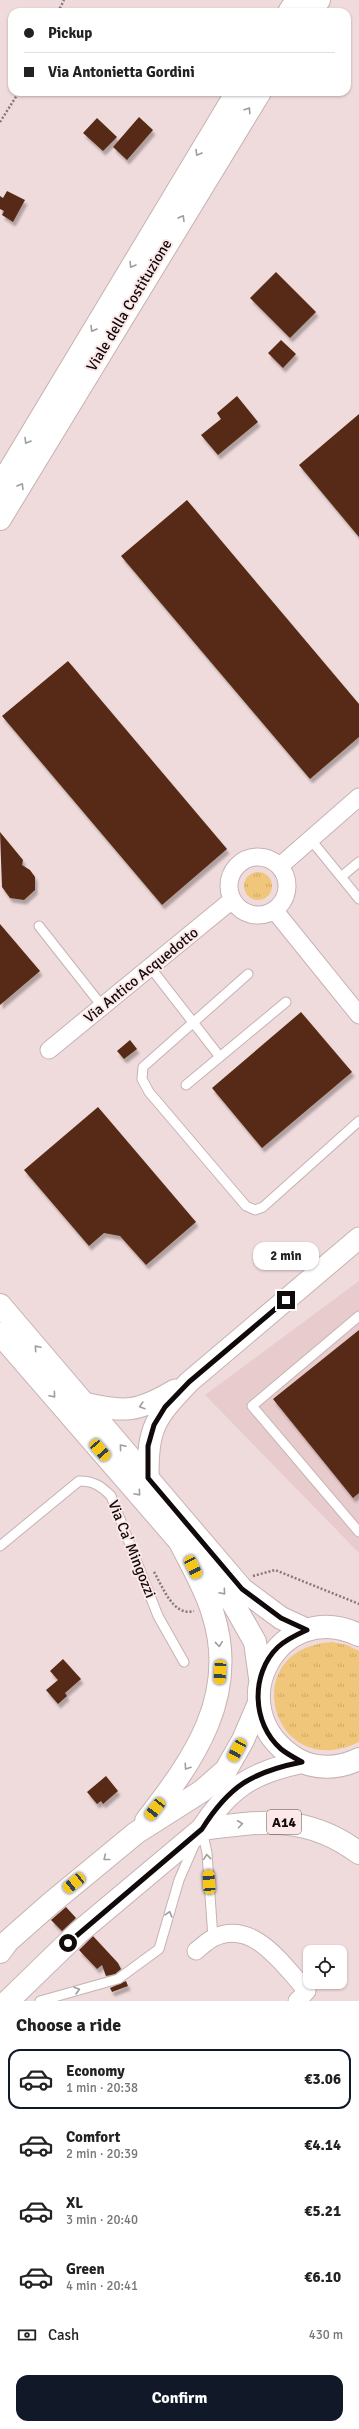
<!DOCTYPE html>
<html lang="en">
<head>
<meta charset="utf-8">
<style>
  :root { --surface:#fff; --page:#f6f6f6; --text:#222; --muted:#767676; --line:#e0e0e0; --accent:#111827 }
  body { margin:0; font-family:Signika,sans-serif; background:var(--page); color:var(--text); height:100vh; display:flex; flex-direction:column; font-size:15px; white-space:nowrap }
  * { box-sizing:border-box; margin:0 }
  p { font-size:13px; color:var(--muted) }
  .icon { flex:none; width:22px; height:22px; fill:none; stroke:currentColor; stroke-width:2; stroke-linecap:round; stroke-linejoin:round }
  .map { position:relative; height:2001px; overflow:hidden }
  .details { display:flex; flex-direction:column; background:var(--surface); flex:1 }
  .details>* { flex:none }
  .hud { position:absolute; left:8px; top:8px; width:343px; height:88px; border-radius:12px; box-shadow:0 1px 3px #0004; display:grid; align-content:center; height:88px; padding:0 16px; background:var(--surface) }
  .tools { position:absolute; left:303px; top:1945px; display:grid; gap:8px }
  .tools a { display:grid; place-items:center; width:44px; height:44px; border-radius:8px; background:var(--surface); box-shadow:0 1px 3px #0004; font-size:20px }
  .end { position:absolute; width:18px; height:18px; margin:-9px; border:5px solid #100a0a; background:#fff; box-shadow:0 0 0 2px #fff }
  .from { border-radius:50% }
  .bubble { position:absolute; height:28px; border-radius:12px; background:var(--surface); box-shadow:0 1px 3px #0004; font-size:13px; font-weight:700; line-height:28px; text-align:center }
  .car { position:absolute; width:12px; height:24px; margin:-12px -6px; border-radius:5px; box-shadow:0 0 3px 1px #0007; background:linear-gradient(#f5c518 24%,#345 0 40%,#f5c518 0 76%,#345 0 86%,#f5c518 0) }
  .hud b { display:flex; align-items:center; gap:14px; height:38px; font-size:15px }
  .hud b+b { border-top:1px solid var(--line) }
  .hud i { width:10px; height:10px; background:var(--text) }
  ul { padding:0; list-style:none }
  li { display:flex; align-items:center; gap:12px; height:60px; margin:0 8px 6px; padding:0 8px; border:2px solid transparent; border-radius:12px }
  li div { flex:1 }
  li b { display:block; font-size:15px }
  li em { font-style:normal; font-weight:700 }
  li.selected { border-color:var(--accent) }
  li>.icon { width:36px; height:36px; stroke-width:1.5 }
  h2 { padding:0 16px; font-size:18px; line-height:48px }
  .pay { display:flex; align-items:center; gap:10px; height:44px; padding:0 16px; font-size:15px }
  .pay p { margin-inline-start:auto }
  .cta { display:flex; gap:8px; margin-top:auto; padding:8px 16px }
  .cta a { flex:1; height:46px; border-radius:12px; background:var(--accent); color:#fff; font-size:16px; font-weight:700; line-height:46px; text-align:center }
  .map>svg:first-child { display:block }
  .built { fill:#e8cbcc }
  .grass { fill:url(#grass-tufts) }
  .building { fill:#572b12; filter:url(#shadow) }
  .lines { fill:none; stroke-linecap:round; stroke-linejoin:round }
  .service-casing { stroke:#c6b2b3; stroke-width:11 }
  .minor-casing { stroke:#c6b2b3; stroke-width:19 }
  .tertiary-casing { stroke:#c6b2b3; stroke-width:23 }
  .primary-casing { stroke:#c6b2b3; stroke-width:24 }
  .trunk-casing { stroke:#c6b2b3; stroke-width:24 }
  .motorway-casing { stroke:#c6b2b3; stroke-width:24 }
  .path { stroke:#867879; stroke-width:2.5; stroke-dasharray:2 2; stroke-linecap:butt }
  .service { stroke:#fff; stroke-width:9 }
  .minor { stroke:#fff; stroke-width:17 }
  .tertiary { stroke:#fff; stroke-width:21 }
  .primary { stroke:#fff; stroke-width:22 }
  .trunk { stroke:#fff; stroke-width:22 }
  .motorway { stroke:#fff; stroke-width:22 }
  .oneway { stroke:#9f9d9d }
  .route { stroke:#100a0a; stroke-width:5 }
  .labels { text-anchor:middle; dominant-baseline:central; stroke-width:4; stroke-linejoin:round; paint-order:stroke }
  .shield { fill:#fde8e9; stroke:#574d4d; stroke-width:1 }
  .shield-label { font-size:14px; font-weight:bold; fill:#100a0a }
  .street-label { font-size:15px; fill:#100a0a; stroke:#fde8e9 }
</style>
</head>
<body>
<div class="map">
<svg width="359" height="2001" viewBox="0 0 359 2001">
  <defs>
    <pattern id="grass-tufts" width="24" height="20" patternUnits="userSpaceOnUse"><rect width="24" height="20" fill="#f0c67a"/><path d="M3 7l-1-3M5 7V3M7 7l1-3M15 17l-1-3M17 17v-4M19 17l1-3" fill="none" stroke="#cda968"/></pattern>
    <filter id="shadow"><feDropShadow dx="2.5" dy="4.5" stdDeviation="1" flood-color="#0004"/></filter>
  </defs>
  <rect width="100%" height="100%" fill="#f0dbdc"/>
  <!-- built -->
  <path class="built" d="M359,1281v272l-154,-158z"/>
  <!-- grass -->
  <path class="grass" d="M244 886a14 14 0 1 1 28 0a14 14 0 1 1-28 0Z
    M332,1642l15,3 12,6v91c-87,43 -125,-94 -27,-100z"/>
  <!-- building -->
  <path class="building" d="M139,117l14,13 -26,30 -14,-13z
    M97,118l20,19 -14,14 -20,-18z
    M7,191l18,9 -12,22 -11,-7 2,-4 -4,-2v-13l3,2z
    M276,272l40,40 -26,26 -40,-40z
    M281,340l15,14 -13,14 -15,-15z
    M237,396l21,26 -40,33 -17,-20 20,-16 -4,-6z
    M359,414v123l-60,-72z
    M187,500l172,204v33l-49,42 -189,-223z
    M68,661l159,188 -65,56 -160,-189z
    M0,832l23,28 -1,5 8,5 5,7v13l-11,10 -14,-2 -8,-11z
    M0,924l40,47 -40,34z
    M301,1012l51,60 -90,76 -50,-60z
    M130,1040l7,9 -13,10 -7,-8z
    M98,1107l98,115 -50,43 -26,-29 -16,-3 -15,13 -65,-76z
    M359,1330v163l-6,5 -80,-99z
    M63,1659l18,20 -16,14 2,3 -9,8 -12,-14 12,-10 -8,-9z
    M106,1776l12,15 -15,13 -2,-3 -4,3 -10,-12z
    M66,1907l10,11 -14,13 -11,-11z
    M93,1936l25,27 3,6 -6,5 -9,2 -4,-11 -5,4 -18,-19z
    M126,1981l2,5 -16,6 -2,-4z"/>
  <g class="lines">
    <defs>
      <path id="service" d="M311,840l48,59
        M341,877l18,-15
        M39,926l63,80
        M150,967l70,90
        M248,974l-105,93 -1,12 7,13 97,114 9,4 8,-3 96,-86
        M186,1085l100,-83
        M359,1316l-107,90 107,126
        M0,1546l79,-65c15,0 22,5 32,15l47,120 26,46
        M202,1830l5,23 6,85
        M40,2001l78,-22 41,-30 20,-69 17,-39"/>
      <path id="minor" d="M229 886a29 29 0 1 1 58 0a29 29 0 1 1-58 0Z
        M280,866l79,-69
        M275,911l84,104
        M49,1050l183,-150
        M196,1951c5,-4 11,-10 17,-13 40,-20 70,27 94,53l-10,10"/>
      <path id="tertiary" d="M84,1403c41,10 54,9 91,-13
        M148,1478c0,-51 6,-59 41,-96l170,-144"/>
      <path id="primary" d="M0,1305l242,284 39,29 26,12
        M0,1334l233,269 22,39 5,36
        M359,1635c-81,-39 -142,74 -64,123 19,12 44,11 64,1"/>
      <path id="trunk" d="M289,12l8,-12
        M311,12l8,-12
        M0,486l237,-394
        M0,519l260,-427"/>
      <path id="motorway" d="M146,1821c48,-62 93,-125 67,-207 -7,-25 -21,-48 -33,-72
        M202,1829c60,-8 105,-15 157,24
        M0,1952l8,-11 42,-37 86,-71 66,-42 24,-21 17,-30 15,-35
        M8,2001l70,-68 124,-104c27,-42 51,-57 100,-67"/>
    </defs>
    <!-- service casing -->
    <use href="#service" class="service-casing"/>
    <!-- minor casing -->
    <use href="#minor" class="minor-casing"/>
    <!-- tertiary casing -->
    <use href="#tertiary" class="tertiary-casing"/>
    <!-- primary casing -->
    <use href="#primary" class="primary-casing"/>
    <!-- trunk casing -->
    <use href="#trunk" class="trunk-casing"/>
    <!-- motorway casing -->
    <use href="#motorway" class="motorway-casing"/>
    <!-- path -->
    <path class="path" d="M58,12l6,-12
      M0,122l19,-30
      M154,1572c9,15 19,45 40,39
      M253,1576l22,-6 84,34"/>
    <!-- service -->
    <use href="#service" class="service"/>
    <!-- minor -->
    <use href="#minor" class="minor"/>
    <!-- tertiary -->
    <use href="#tertiary" class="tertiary"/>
    <!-- primary -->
    <use href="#primary" class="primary"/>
    <!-- trunk -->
    <use href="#trunk" class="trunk"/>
    <!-- motorway -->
    <use href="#motorway" class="motorway"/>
  </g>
  <!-- one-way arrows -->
  <defs><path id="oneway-chevron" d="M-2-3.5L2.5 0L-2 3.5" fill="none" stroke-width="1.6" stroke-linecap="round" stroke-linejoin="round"/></defs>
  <g class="oneway">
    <use href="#oneway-chevron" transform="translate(248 110) rotate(-57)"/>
    <use href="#oneway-chevron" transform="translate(198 153) rotate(121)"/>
    <use href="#oneway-chevron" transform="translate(182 218) rotate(-59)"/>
    <use href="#oneway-chevron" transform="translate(132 265) rotate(121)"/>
    <use href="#oneway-chevron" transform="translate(93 329) rotate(121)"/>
    <use href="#oneway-chevron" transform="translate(27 441) rotate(121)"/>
    <use href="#oneway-chevron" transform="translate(21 486) rotate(-59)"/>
    <use href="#oneway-chevron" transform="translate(37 1348) rotate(-131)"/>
    <use href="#oneway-chevron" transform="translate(53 1395) rotate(49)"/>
    <use href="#oneway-chevron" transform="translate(142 1406) rotate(163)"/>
    <use href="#oneway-chevron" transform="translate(122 1447) rotate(-130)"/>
    <use href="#oneway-chevron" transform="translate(138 1493) rotate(49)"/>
    <use href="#oneway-chevron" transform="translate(223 1592) rotate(49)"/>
    <use href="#oneway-chevron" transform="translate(219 1644) rotate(84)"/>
    <use href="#oneway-chevron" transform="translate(187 1767) rotate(124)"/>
    <use href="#oneway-chevron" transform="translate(240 1824) rotate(-7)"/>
    <use href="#oneway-chevron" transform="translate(207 1857) rotate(-96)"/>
    <use href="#oneway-chevron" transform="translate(106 1858) rotate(141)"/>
    <use href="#oneway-chevron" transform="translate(169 1914) rotate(-74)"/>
    <use href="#oneway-chevron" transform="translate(77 1990) rotate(-16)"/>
  </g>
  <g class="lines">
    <!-- route -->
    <path class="route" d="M68,1943l134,-114c27,-43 50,-57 100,-67 -7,-4 -15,-8 -21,-13 -29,-25 -31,-75 -3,-102 9,-8 18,-12 29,-17l-26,-12 -39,-29 -94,-111v-32l6,-21 11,-18 24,-25 97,-82"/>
  </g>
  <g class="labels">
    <!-- shield labels -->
    <rect class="shield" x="267" y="1810" width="34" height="24" rx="3"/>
    <g class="shield-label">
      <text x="284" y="1822">A14</text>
    </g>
    <!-- street labels -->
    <g class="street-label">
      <text transform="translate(129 305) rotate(-59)">Viale della Costituzione</text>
      <text transform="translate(141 975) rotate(-39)">Via Antico Acquedotto</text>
      <text transform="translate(132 1549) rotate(68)">Via Ca' Mingozzi</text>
    </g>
  </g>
</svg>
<div class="tools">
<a><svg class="icon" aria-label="locate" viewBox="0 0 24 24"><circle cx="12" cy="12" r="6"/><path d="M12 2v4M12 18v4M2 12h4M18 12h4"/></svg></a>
</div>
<i class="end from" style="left:68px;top:1943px"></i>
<i class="end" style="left:286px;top:1300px"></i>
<div class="bubble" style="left:253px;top:1242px;width:66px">2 min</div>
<i class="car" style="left:100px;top:1450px;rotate:139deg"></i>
<i class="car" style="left:193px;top:1567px;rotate:154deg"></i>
<i class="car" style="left:220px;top:1672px;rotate:183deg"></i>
<i class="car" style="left:237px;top:1750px;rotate:209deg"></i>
<i class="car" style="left:155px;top:1809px;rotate:218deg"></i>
<i class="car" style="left:209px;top:1882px;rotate:356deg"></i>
<i class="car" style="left:74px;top:1883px;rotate:231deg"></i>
<div class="hud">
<b><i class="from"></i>Pickup</b>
<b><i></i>Via Antonietta Gordini</b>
</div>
</div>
<section class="details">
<h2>Choose a ride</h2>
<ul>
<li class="selected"><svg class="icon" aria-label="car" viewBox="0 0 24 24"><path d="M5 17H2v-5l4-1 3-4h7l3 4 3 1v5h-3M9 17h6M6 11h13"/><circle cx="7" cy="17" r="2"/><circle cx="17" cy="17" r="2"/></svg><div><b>Economy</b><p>1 min · 20:38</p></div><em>€3.06</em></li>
<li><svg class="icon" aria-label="car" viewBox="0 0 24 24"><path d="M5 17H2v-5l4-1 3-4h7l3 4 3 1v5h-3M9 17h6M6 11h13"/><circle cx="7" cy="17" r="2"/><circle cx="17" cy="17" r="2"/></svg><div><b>Comfort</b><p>2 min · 20:39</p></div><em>€4.14</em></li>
<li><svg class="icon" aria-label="car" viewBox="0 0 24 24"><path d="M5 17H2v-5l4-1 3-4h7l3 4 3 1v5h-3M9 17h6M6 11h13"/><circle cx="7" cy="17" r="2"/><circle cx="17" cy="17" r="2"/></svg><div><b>XL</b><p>3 min · 20:40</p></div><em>€5.21</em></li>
<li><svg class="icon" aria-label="car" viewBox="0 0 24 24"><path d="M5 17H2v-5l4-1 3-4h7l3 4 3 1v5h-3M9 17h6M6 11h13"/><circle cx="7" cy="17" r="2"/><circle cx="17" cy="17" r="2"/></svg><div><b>Green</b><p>4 min · 20:41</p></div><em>€6.10</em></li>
</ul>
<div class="pay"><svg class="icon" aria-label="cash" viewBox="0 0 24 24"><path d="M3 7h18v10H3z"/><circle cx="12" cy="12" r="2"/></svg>Cash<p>430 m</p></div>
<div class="cta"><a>Confirm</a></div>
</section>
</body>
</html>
